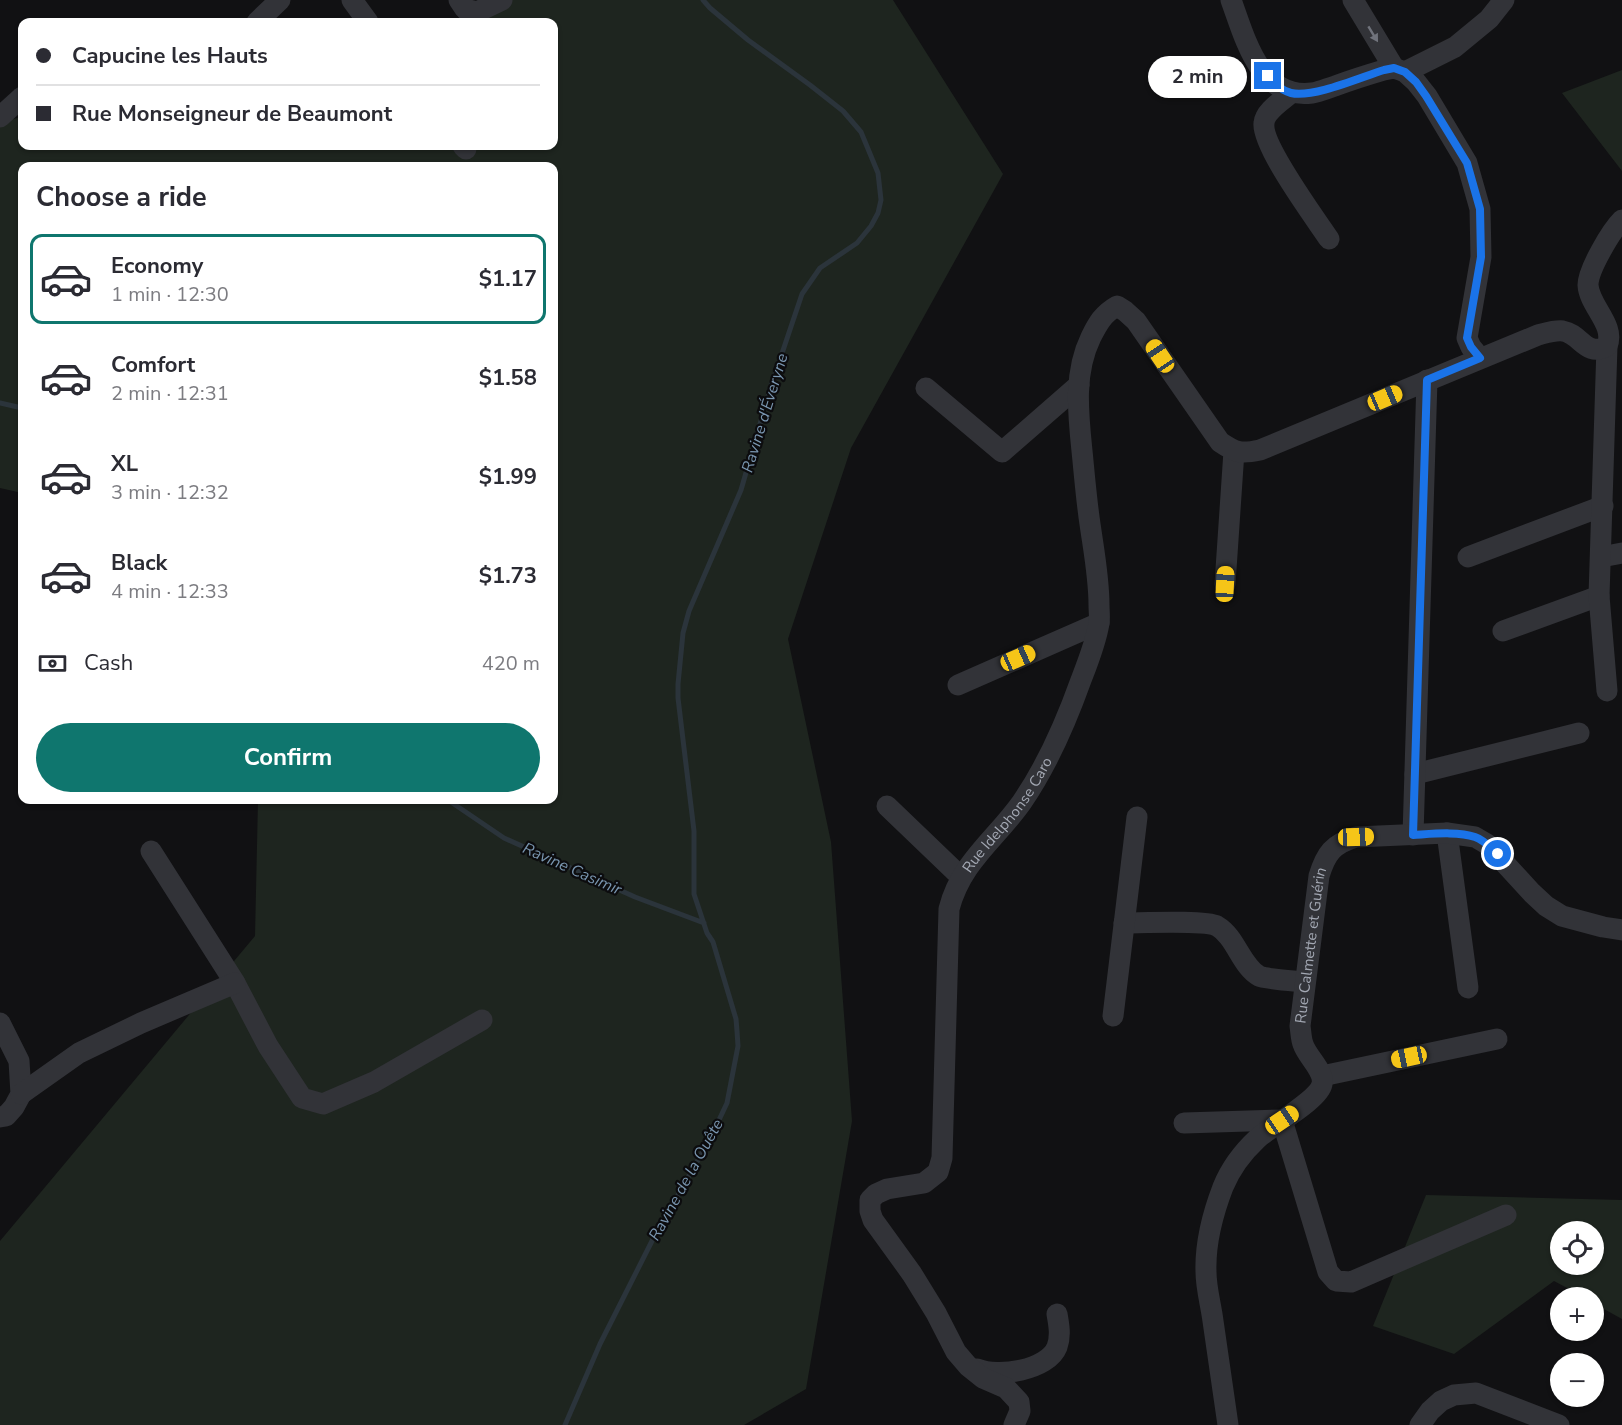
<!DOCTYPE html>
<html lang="en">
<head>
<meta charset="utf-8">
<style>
  :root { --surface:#fff; --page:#f7f7f7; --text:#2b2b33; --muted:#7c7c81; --line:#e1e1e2; --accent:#0f766e }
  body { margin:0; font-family:"Nunito Sans",sans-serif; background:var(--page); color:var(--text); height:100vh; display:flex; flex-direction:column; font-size:22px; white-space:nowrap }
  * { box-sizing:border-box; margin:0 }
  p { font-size:20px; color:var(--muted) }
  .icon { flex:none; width:33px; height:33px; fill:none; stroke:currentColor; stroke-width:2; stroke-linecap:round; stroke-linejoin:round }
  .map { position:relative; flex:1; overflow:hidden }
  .drawer { position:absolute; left:18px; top:162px; width:540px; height:642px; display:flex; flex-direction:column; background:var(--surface); border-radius:12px; box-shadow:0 2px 4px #0004 }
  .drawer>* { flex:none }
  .guide { position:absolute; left:18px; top:18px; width:540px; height:132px; border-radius:12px; box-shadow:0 2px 4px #0004; display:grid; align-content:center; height:132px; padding:0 18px; background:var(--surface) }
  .buttons { position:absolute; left:1550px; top:1221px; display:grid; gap:12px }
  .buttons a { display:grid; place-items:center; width:54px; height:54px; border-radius:50%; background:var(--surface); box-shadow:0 2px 4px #0004; font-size:30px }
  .end { position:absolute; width:27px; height:27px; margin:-14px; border:8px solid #1a73e8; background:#fff; box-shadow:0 0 0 3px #fff }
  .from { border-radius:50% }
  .bubble { position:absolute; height:42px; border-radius:21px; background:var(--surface); box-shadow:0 2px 4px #0004; font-size:20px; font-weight:700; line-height:42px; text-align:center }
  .car { position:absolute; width:18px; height:36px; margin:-18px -9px; border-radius:8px; box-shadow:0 0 4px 2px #0007; background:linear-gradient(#f5c518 24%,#345 0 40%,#f5c518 0 76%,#345 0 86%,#f5c518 0) }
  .guide b { display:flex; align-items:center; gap:21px; height:57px; font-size:22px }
  .guide b+b { border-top:2px solid var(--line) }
  .guide i { width:15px; height:15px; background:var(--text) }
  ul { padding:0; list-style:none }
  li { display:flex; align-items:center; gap:18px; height:90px; margin:0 12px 9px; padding:0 6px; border:3px solid transparent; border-radius:12px }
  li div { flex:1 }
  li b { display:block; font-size:22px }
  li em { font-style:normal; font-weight:700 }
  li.current { border-color:var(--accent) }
  li>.icon { width:54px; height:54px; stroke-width:1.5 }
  h2 { padding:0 18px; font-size:27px; line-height:72px }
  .pay { display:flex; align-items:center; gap:15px; height:66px; padding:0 18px; font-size:22px }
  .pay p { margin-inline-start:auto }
  .button { display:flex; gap:12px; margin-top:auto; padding:12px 18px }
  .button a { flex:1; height:69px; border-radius:36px; background:var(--accent); color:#fff; font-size:24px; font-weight:700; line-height:69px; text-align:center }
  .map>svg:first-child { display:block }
  .green { fill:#1e251f; fill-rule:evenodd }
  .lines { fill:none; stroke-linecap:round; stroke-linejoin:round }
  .stream { stroke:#2b343b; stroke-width:5 }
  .minor { stroke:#323338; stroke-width:21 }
  .oneway { fill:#70737c }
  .route { stroke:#1a73e8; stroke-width:8 }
  .labels { text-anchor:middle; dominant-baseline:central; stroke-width:4.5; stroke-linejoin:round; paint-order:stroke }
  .street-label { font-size:15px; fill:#a3a8b3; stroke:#0c0c0e }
  .water-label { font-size:16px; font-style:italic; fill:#7995af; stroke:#0c0c0e }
</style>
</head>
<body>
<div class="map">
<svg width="1622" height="1425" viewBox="0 0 1622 1425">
  <rect width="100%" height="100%" fill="#111113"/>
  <!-- green -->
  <path class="green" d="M480,0h413l110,174 -152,274 -63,191 43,203 21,279 -46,268 -62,36h-744v-184l255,-305 3,-136h296v-634h-532v327l-22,-5v-366l22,-5v29h532v-124h-79z
    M1622,70v101l-60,-78z
    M1426,1195l196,5v119l-29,-16v-5l-9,-1 -30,-16 -100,73 -81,-28zM1560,1232h33v32h-33z"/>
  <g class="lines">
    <!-- stream -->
    <path class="stream" d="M0,403l22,5
      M448,800l56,38 131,59 69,26
      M565,1425l35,-81 54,-107 56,-98 17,-36 11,-57 -1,-15 -1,-12 -23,-77 -6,-9 -13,-39v-63l-16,-133v-14l5,-51 6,-22 52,-121 30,-104 31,-92 18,-26 37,-25 14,-17 7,-13 3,-13 -3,-27 -17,-41 -18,-21 -33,-26 -62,-45 -38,-32 -7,-8"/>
    <!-- minor -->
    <g class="minor">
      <path d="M352,0l16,22"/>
      <path d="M459,0l6,9 12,3 25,-12"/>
      <path d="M1231,0c14,38 29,100 81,93 8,-1 16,-5 23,-7 16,-6 32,-11 49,-16l10,-2 11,4 11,10 11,14 40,67 13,46 1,48 -14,81 4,9 9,11"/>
      <path d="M1353,0l41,68"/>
      <path d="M257,22l23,-22"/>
      <path d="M1405,72l50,-25 34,-28 15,-19"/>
      <path d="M1291,93c-9,8 -26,18 -27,30 -3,22 51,95 65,116"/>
      <path d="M0,117l22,-20"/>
      <path d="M463,146l3,3"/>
      <path d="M926,388l76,64 77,-67"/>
      <path d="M1468,557l135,-51"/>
      <path d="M1601,557l21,-4"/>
      <path d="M1225,584l9,-133"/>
      <path d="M1503,631l96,-35"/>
      <path d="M958,685l141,-62"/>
      <path d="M1607,691l-8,-95 8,-250"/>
      <path d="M1415,774l164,-41"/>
      <path d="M887,806l74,71"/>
      <path d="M1447,833l21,155"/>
      <path d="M1413,835l14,-455"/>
      <path d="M151,851l84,132 33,63 34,52 21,6 51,-22 108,-62"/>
      <path d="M1124,923c17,0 81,-3 93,3 19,11 24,40 42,50 6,3 37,5 46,6"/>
      <path d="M1113,1016l24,-199"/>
      <path d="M0,1023l19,38 2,33 -7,13 -8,9 -6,1"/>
      <path d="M1322,1076l175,-37"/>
      <path d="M21,1094l58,-41 62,-30 94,-40"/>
      <path d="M1184,1123l98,-3 46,152 8,9 15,1 155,-67"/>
      <path d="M977,1369c21,9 71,1 80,-22 4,-11 2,-22 0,-33"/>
      <path id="s1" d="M1014,1425l6,-14 -1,-9 -13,-14 -23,-10 -15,-12 -12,-14 -20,-39 -24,-39 -39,-54 -3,-9v-11l6,-6 11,-5 37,-6 14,-11 4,-14 7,-249c12,-47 47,-70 73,-107 26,-38 44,-80 59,-122 7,-18 15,-38 18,-57 1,-5 0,-12 0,-18 0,-27 -5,-53 -9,-81 -3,-20 -5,-42 -7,-63 -4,-42 -11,-85 8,-124 7,-14 12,-23 26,-31l8,5 11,10 84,121c16,11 21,12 40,8l278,-115c8,-2 17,-5 25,-4 18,3 23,27 44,15 9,-21 -18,-40 -19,-61 0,-15 23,-54 34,-65"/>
      <path id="s2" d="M1228,1425c-5,-35 -10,-69 -15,-104 -2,-16 -7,-33 -7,-49 -1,-29 7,-59 17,-85 7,-17 20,-35 34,-48 14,-13 62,-39 65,-55 3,-13 -15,-27 -19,-40 -2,-5 -2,-12 -3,-18l19,-150c7,-23 14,-32 37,-39l91,-4 28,4 12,7 45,49 14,13 16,10 41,11 19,3"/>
      <path d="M1420,1425l10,-14 11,-10 13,-6 22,-2 83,32"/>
    </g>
  </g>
  <!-- one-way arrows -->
  <defs><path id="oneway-solid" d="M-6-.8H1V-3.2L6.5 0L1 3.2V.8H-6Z" transform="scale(1.5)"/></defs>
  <use class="oneway" href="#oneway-solid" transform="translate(1373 34) rotate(59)"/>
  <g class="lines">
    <!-- route -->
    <path class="route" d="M1268,76c6,7 14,15 23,17 23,5 70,-16 93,-23l10,-2 11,4 11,10 10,14 41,67 13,46 1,48 -14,81 4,9 9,11 -53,22 -14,455c18,-1 45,-4 62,2 9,3 16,11 23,17"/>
  </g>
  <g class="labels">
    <!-- street labels -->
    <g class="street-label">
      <text stroke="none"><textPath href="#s1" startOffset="734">Rue Idelphonse Caro</textPath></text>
      <text stroke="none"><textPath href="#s2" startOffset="532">Rue Calmette et Guérin</textPath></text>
    </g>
    <!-- water labels -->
    <g class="water-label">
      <text transform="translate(765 413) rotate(-73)">Ravine d'Éveryne</text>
      <text transform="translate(572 869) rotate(24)">Ravine Casimir</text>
      <text transform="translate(686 1180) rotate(-61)">Ravine de la Ouête</text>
    </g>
  </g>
</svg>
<div class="buttons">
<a><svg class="icon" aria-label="locate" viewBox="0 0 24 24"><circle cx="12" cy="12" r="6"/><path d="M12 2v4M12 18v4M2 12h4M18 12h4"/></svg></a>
<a>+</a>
<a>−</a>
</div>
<i class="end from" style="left:1498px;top:854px"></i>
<i class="end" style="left:1268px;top:76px"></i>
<div class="bubble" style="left:1148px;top:56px;width:99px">2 min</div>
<i class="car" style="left:1160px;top:356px;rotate:326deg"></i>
<i class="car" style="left:1385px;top:398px;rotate:67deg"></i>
<i class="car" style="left:1225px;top:584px;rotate:3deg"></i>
<i class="car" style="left:1018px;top:658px;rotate:66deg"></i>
<i class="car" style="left:1356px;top:837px;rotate:88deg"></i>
<i class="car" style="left:1409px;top:1057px;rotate:258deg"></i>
<i class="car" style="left:1282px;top:1120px;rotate:56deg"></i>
<div class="guide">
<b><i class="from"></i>Capucine les Hauts</b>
<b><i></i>Rue Monseigneur de Beaumont</b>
</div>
<section class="drawer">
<h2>Choose a ride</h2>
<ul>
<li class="current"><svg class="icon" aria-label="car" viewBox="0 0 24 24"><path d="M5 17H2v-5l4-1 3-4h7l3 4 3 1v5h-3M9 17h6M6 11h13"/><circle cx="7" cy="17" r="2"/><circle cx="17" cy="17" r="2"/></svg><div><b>Economy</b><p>1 min · 12:30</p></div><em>$1.17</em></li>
<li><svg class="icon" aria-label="car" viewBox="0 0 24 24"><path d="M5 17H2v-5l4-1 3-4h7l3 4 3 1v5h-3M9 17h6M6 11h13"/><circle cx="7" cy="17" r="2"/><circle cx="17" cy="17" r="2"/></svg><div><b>Comfort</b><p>2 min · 12:31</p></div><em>$1.58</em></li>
<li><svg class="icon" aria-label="car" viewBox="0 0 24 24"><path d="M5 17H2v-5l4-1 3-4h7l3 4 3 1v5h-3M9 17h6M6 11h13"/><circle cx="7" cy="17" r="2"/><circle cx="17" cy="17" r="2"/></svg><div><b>XL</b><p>3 min · 12:32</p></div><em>$1.99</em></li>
<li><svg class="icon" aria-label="car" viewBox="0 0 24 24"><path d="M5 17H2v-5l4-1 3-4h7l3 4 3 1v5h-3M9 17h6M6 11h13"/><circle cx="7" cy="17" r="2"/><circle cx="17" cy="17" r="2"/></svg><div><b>Black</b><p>4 min · 12:33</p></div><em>$1.73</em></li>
</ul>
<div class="pay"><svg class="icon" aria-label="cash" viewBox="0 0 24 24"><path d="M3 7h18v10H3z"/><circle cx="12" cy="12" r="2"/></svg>Cash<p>420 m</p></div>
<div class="button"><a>Confirm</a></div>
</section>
</div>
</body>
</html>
